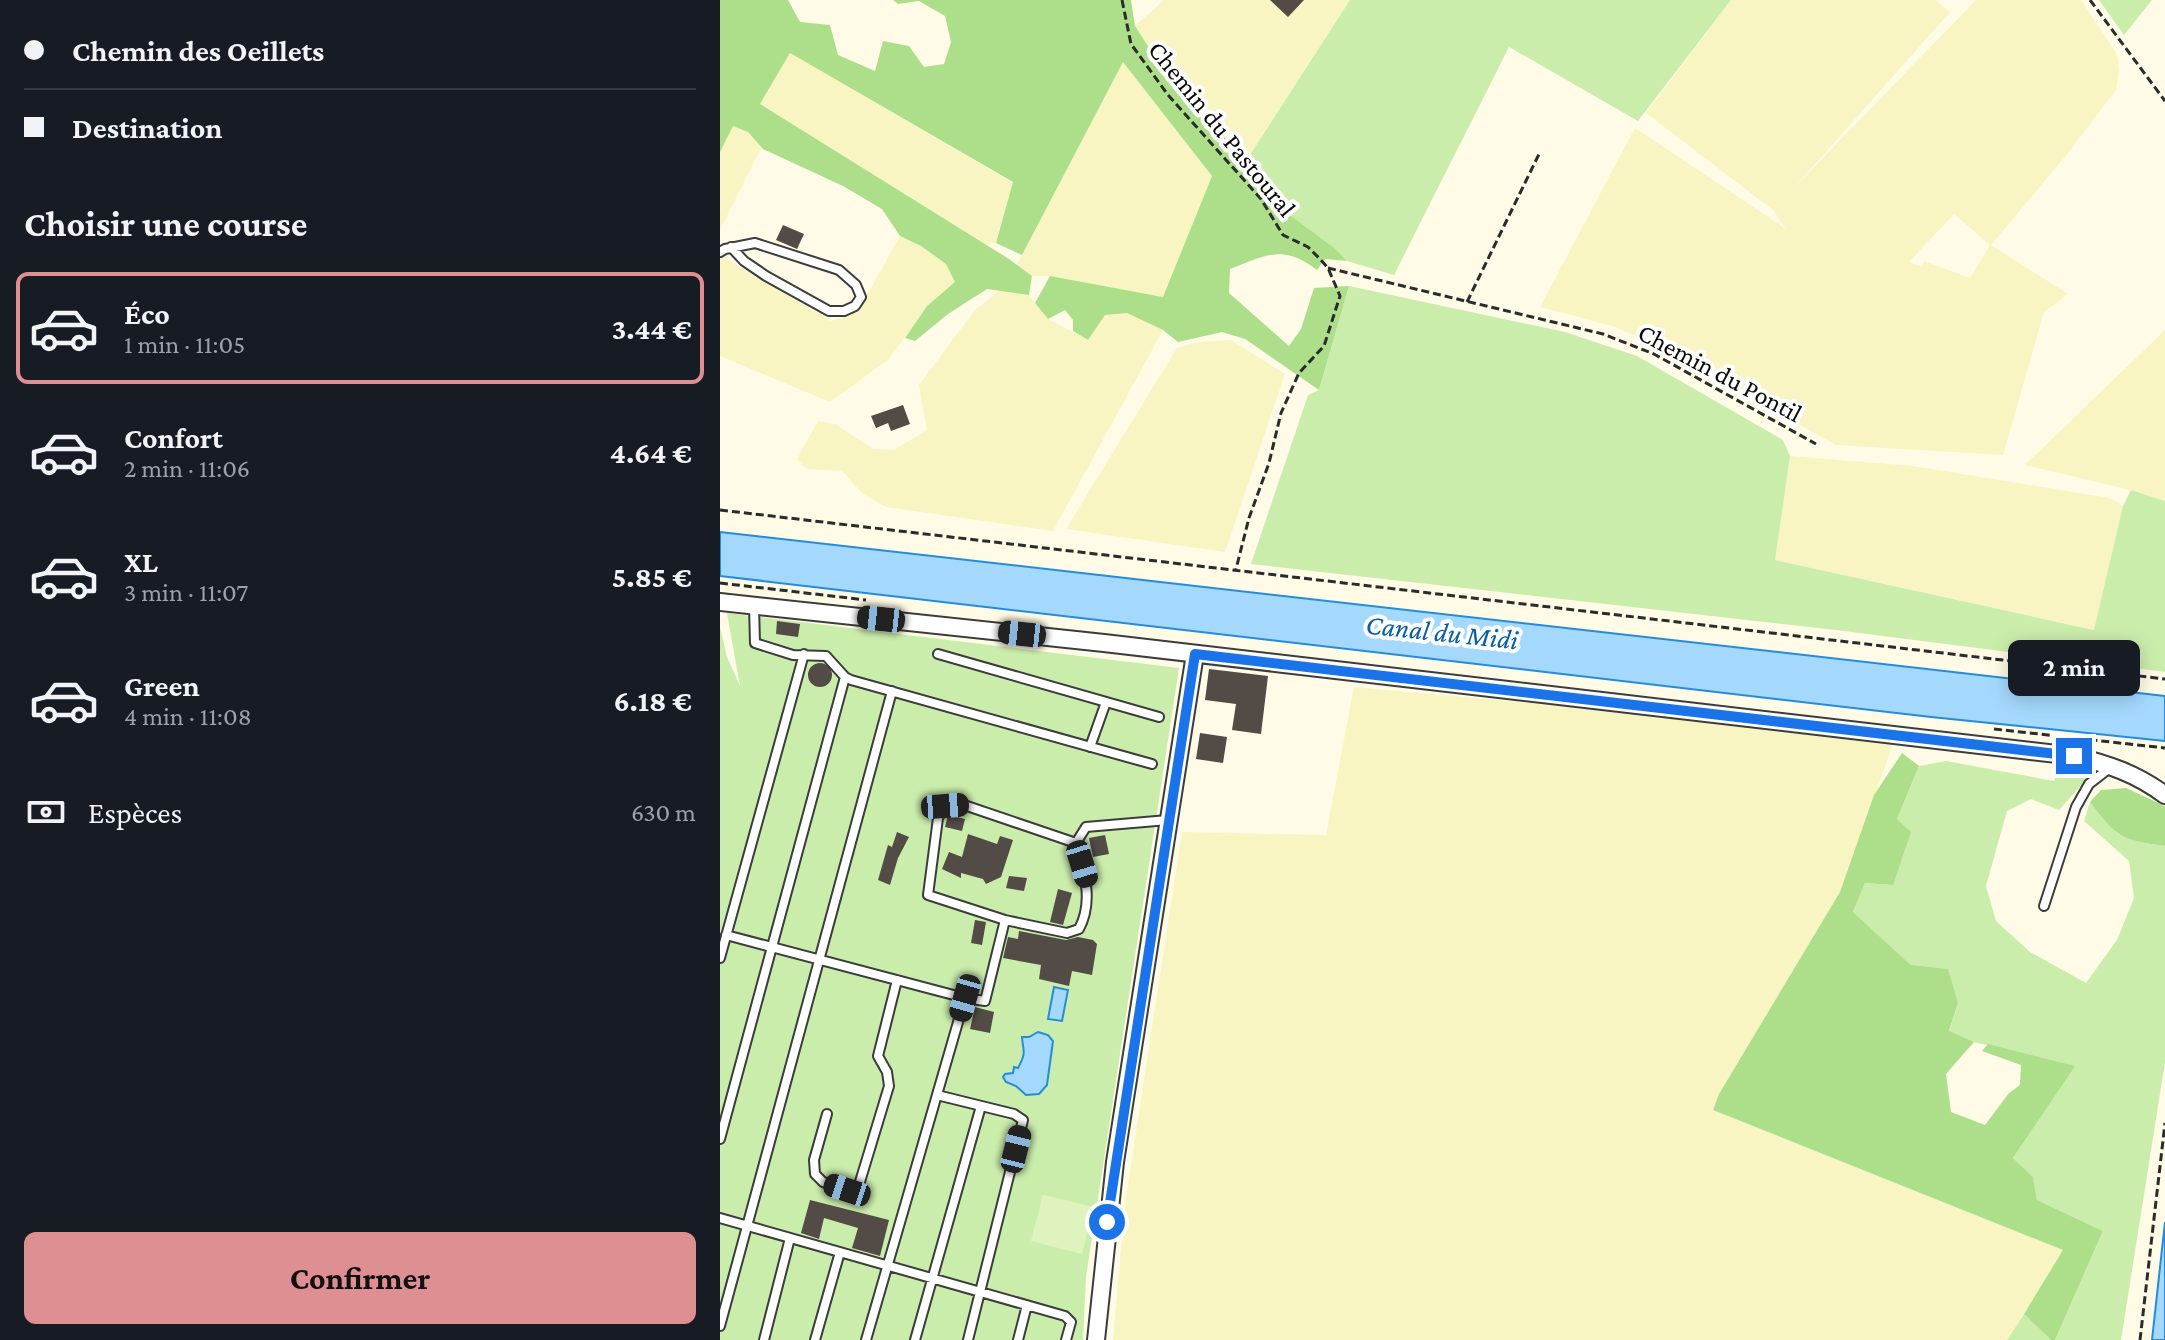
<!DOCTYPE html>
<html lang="fr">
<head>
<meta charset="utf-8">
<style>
  :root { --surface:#171b24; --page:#242831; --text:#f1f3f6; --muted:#9ea1a6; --line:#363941; --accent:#de8f92 }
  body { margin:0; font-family:"Crimson Pro",serif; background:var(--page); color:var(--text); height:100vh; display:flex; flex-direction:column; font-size:30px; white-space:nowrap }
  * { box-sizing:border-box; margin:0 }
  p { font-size:26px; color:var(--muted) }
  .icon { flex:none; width:44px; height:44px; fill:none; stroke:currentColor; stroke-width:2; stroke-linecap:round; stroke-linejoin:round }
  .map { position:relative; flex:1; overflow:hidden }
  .details { display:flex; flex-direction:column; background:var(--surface); width:720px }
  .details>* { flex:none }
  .top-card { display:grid; align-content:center; height:176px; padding:0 24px; background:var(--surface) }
  .end { position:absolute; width:36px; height:36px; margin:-18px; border:10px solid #1a73e8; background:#fff; box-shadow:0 0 0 4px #fff }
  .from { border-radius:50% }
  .bubble { position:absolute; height:56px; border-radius:12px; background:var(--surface); box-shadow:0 4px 20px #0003; font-size:26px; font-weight:700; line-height:56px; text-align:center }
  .car { position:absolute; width:24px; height:48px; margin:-24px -12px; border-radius:10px; box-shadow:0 0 6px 2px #0007; background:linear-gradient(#222 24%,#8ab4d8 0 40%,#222 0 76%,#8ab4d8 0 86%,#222 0) }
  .top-card b { display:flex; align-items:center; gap:28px; height:76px; font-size:30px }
  .top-card b+b { border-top:2px solid var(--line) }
  .top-card i { width:20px; height:20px; background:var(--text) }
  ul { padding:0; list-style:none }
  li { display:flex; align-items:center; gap:24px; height:112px; margin:0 16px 12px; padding:0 8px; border:4px solid transparent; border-radius:12px }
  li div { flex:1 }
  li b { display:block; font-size:30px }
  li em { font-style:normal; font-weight:700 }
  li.on { border-color:var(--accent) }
  li>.icon { width:72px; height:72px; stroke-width:1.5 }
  h2 { padding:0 24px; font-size:36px; line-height:96px }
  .pay { display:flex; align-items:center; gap:20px; height:88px; padding:0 24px; font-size:30px }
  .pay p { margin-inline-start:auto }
  .action { display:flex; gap:16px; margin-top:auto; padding:16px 24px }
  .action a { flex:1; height:92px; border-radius:12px; background:var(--accent); color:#111; font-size:32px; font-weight:700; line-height:92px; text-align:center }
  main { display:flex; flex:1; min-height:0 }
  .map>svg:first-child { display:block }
  .farmland { fill:#f8f5c3; fill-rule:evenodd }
  .green { fill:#cbedac }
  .forest { fill:#addf8a }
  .pitch { fill:#dff3bf }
  .water { fill:#a4d9fd; stroke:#248cdb; stroke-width:2 }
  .building { fill:#534b45 }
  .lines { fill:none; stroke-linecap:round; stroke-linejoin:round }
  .service-casing { stroke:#3c3c3c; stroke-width:12 }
  .minor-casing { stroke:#3c3c3c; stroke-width:20 }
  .path { stroke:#2b2b2b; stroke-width:3; stroke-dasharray:8 4; stroke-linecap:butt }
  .service { stroke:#fff; stroke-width:8 }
  .minor { stroke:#fff; stroke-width:16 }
  .route { stroke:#1a73e8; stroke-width:10 }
  .labels { text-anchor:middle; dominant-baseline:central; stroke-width:8; stroke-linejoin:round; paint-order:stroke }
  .street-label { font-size:26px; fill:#090909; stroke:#fff }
  .water-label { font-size:28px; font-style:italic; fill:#085ca6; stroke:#fff }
</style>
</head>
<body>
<main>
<section class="details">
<div class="top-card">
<b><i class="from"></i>Chemin des Oeillets</b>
<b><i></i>Destination</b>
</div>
<h2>Choisir une course</h2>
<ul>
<li class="on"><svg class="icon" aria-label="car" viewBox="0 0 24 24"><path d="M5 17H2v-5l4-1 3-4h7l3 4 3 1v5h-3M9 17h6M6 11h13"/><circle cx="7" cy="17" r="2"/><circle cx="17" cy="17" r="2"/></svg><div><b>Éco</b><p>1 min · 11:05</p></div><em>3.44 €</em></li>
<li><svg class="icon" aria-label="car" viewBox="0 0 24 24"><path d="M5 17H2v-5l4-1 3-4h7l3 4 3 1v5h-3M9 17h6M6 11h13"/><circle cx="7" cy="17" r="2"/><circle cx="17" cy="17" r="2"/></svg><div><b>Confort</b><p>2 min · 11:06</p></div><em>4.64 €</em></li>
<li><svg class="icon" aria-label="car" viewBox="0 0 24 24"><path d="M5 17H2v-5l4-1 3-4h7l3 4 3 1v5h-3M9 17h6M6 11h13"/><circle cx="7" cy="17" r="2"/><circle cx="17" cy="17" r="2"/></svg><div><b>XL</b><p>3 min · 11:07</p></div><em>5.85 €</em></li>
<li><svg class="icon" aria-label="car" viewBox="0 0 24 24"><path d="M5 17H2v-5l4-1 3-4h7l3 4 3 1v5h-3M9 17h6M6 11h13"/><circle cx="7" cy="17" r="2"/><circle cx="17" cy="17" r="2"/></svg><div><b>Green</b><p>4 min · 11:08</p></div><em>6.18 €</em></li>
</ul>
<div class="pay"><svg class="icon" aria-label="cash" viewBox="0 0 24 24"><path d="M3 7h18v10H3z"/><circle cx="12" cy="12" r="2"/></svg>Espèces<p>630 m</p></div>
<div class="action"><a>Confirmer</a></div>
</section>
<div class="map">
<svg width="1445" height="1340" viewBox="0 0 1445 1340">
  <rect width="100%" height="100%" fill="#fffbe6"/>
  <!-- farmland -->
  <path class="farmland" d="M444,0h186l-104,161 -76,-82 -35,-53z
    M1011,0h204l15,12 -158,178 184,-190h105l36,54 2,17 -3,19 -52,68 -73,87 77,49 -24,18 -41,143 -167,-10 -60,-33 -35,-24 -95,-48 -34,-14 -72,-19 95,-179 151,101 -13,-19 -127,-97zM1234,214l36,31 -20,33 -46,-17 -2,6 -13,-5z
    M70,53l223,130 -17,60 -10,2 -226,-141z
    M403,61l89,115 -49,121 -113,-21h-18l-15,-11z
    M13,125l15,7 13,16 -41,82v-78z
    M180,236l21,10 25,18 10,18 -29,24 -38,53 -59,43 -110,-46v-96l3,-3 108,64 26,-8z
    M279,291l30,4 19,24 40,21 17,-25 22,-3 36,18 -110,201 -167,-24 -23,-13 -21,-23 -35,-2 -10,-10 21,-38 17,3 38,25 21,1 33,-20 -8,-45 56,-75z
    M1445,330v171l-34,-11 -106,-25z
    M511,340l54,34 -60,178 -159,-23 111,-181 22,-6z
    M1070,456l123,10 197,32 13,8 -28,124 -321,-70z
    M634,687l542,49 -56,156 -121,202 -6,16 351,140 -57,90h-894l12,-136 57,-372 144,3z"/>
  <!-- green -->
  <path class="green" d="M630,0h381l-93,121 -129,-74 -115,228 -47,-14 -11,-12 -57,-42 -33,-46z
    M1379,0h53l-28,35z
    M629,286l216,46 72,24 146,84 7,16 -15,104 319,70 29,-124 8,-16 34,11v171l-329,-42 -585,-66 57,-169 11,-5z
    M7,613l452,55 -93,609 -3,63h-363v-713l7,30 13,29z
    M1226,761l108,20 6,-14 34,4 -35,39 -28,-11 -24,12 -21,75 10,35 34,31 56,31 31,-43 17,-42 -5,-37 -45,-40 6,-19c26,35 31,38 75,44v216l-44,278h-66l48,-109 -66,-31 -4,-23 -20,-19 61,-92 -100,-24 -25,-10 9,-29 -47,-38 -58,-53 12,-29 27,2 5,-66 22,-53z
    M1304,1314l27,26h-44z"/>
  <!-- forest -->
  <path class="forest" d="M0,0h68l12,22 30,3 8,30 37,16 8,-30 26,5 15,21 20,-3 7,-22 -6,-26 -26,-15 -21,3 -5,-4h238l4,26 31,48 87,94 26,39 57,42 11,12 -22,-2 -8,11c-34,-26 -50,-15 -87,-1l-1,24 60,53 12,-17 13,-41 35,-2 -30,104 -74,-51 -23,-7 -44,10 -15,-12 -36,-17 -22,2 -17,25 -15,-9v-11l-8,-10 -17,9 -13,-16 15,-27 113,21 49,-121 -89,-114 -101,193 -26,-12 17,-61 -223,-129 -30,51 249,155 23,17 -3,19 -42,-6 -39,25 -33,27 -10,-3 22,-32 28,-24 -9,-18 -25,-18 -21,-10 -18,-27 -39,-23 -80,-37 -15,-17 -15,-6 -13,26z
    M1182,753l17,13 -22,53 14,13 -18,53 -28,-2 -12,29 58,53 37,4 10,34 -9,28 25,11 -28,32 5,38 34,13 24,-32 11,-8 1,-20 -39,-14 6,-7 87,22 -62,92 20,19 4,23 66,31 -48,109h-4l-27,-26 39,-64 -350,-140 6,-16 121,-202 34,-97z
    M1406,788l39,18v40c-44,-6 -49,-9 -75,-44l11,-12z"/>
  <!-- pitch -->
  <path class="pitch" d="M323,1195l51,12 -12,47 -51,-13z"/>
  <!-- water -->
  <path class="water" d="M0,532l1445,164v45l-234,-24 -1211,-141z
    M334,987l14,3 -6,31 -14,-2z
    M318,1032l10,3 5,6 -6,44 -8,9 -13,1 -10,-9 -10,-4 -3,-5 2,-3 8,-1 1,-6 4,1c9,-17 5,-16 4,-31h7z
    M1445,1222v118h-13z"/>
  <!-- building -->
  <path class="building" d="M550,0h34l-16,17z
    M63,225l21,9 -7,15 -21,-9z
    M183,405l7,19 -19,7 -3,-8 -12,5 -5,-12z
    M57,621l23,3 -2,13 -22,-3z
    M88 675a12 12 0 1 1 24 0a12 12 0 1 1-24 0Z
    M489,669l59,7 -7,58 -29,-4 4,-26 -31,-4z
    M480,733l27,4 -4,26 -27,-4z
    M228,815l17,4 -3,12 -17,-4z
    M177,832l12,5 -11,21 -8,27 -12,-5 10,-35 4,2z
    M248,834l29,10 3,-8 13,4 -12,37 -15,7 -3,-5 -22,-6v5l-19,-9 7,-17 13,5z
    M385,835l4,19 -16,3 -4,-19z
    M289,876l18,2 -3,13 -18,-3z
    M338,889l14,4 -9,32 -13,-3z
    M255,920l11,2 -4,23 -11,-2z
    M299,931l47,9 12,-3 15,3 4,4 -5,31 -20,-4 -3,15 -30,-7 2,-14 -38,-7 5,-21 10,2z
    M255,1007l19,5 -4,21 -20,-4z
    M90,1200l79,20 -9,36 -28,-8 6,-20 -34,-10 -5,21 -18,-6z"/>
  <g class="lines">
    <defs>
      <path id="service" d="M0,252l5,-3 30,-6 84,27 17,15 5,12 -6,9 -11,5h-15l-63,-35 -22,-15 -13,-14
        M34,606l1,37 38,12 33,1 19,21 6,3 301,84
        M218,654l221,63
        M370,747l16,-45
        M356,843c8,29 18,58 3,86l-12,4 -62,-13 -77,-25 10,-77 7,-12 19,-1 112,38 10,-16 82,-7
        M1324,906l32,-99 13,-23 22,-17
        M6,935l239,63
        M0,958l84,-304
        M217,1095l77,19 9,6 -55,220
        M107,1114l-13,46 1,14 8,8 24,8 12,-5 30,-99 -2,-14 -9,-16 19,-76
        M0,1139l125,-462
        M0,1218l345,98 6,6 -5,18
        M0,1326l172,-635
        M44,1340l26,-102
        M95,1340l25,-88
        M146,1340l99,-342 20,3 20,-81
        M195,1340l66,-234
        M298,1340l9,-35"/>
      <path id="minor" d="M0,602l384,41 970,113c34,8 63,18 91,39
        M376,1340l19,-178 80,-508"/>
    </defs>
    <!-- service casing -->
    <use href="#service" class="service-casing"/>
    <!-- minor casing -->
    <use href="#minor" class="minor-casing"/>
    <!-- path -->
    <path class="path" d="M402,0l9,44 37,51 93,104 22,36 25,12 12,12 8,9 12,28 -16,50 -25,27 -18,40 -12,50 -20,55 -13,51
      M1370,0l75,101
      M608,268l275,66 51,20 162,90
      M747,302l73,-150
      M0,510l1445,169
      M0,583l146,17
      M1274,729l171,19
      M1420,1340l25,-217"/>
    <!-- service -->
    <use href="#service" class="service"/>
    <!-- minor -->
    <use href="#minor" class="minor"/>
  </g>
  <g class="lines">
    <!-- route -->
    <path class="route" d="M387,1222l88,-568 879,102"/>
  </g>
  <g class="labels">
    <!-- street labels -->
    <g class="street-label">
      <text transform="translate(502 129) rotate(51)">Chemin du Pastoural</text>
      <text transform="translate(1000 373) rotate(28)">Chemin du Pontil</text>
    </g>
    <!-- water labels -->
    <g class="water-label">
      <text transform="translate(722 632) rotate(6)">Canal du Midi</text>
    </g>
  </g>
</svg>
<i class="end from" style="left:387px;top:1222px"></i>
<i class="end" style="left:1354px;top:756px"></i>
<div class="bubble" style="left:1288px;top:640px;width:132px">2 min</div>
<i class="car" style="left:161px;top:619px;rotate:276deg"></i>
<i class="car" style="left:302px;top:634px;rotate:276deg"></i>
<i class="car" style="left:225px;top:806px;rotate:86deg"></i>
<i class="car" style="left:362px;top:864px;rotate:163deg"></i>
<i class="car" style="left:245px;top:998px;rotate:196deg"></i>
<i class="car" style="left:296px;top:1149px;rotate:14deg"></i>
<i class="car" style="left:127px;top:1190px;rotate:288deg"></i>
</div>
</main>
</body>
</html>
